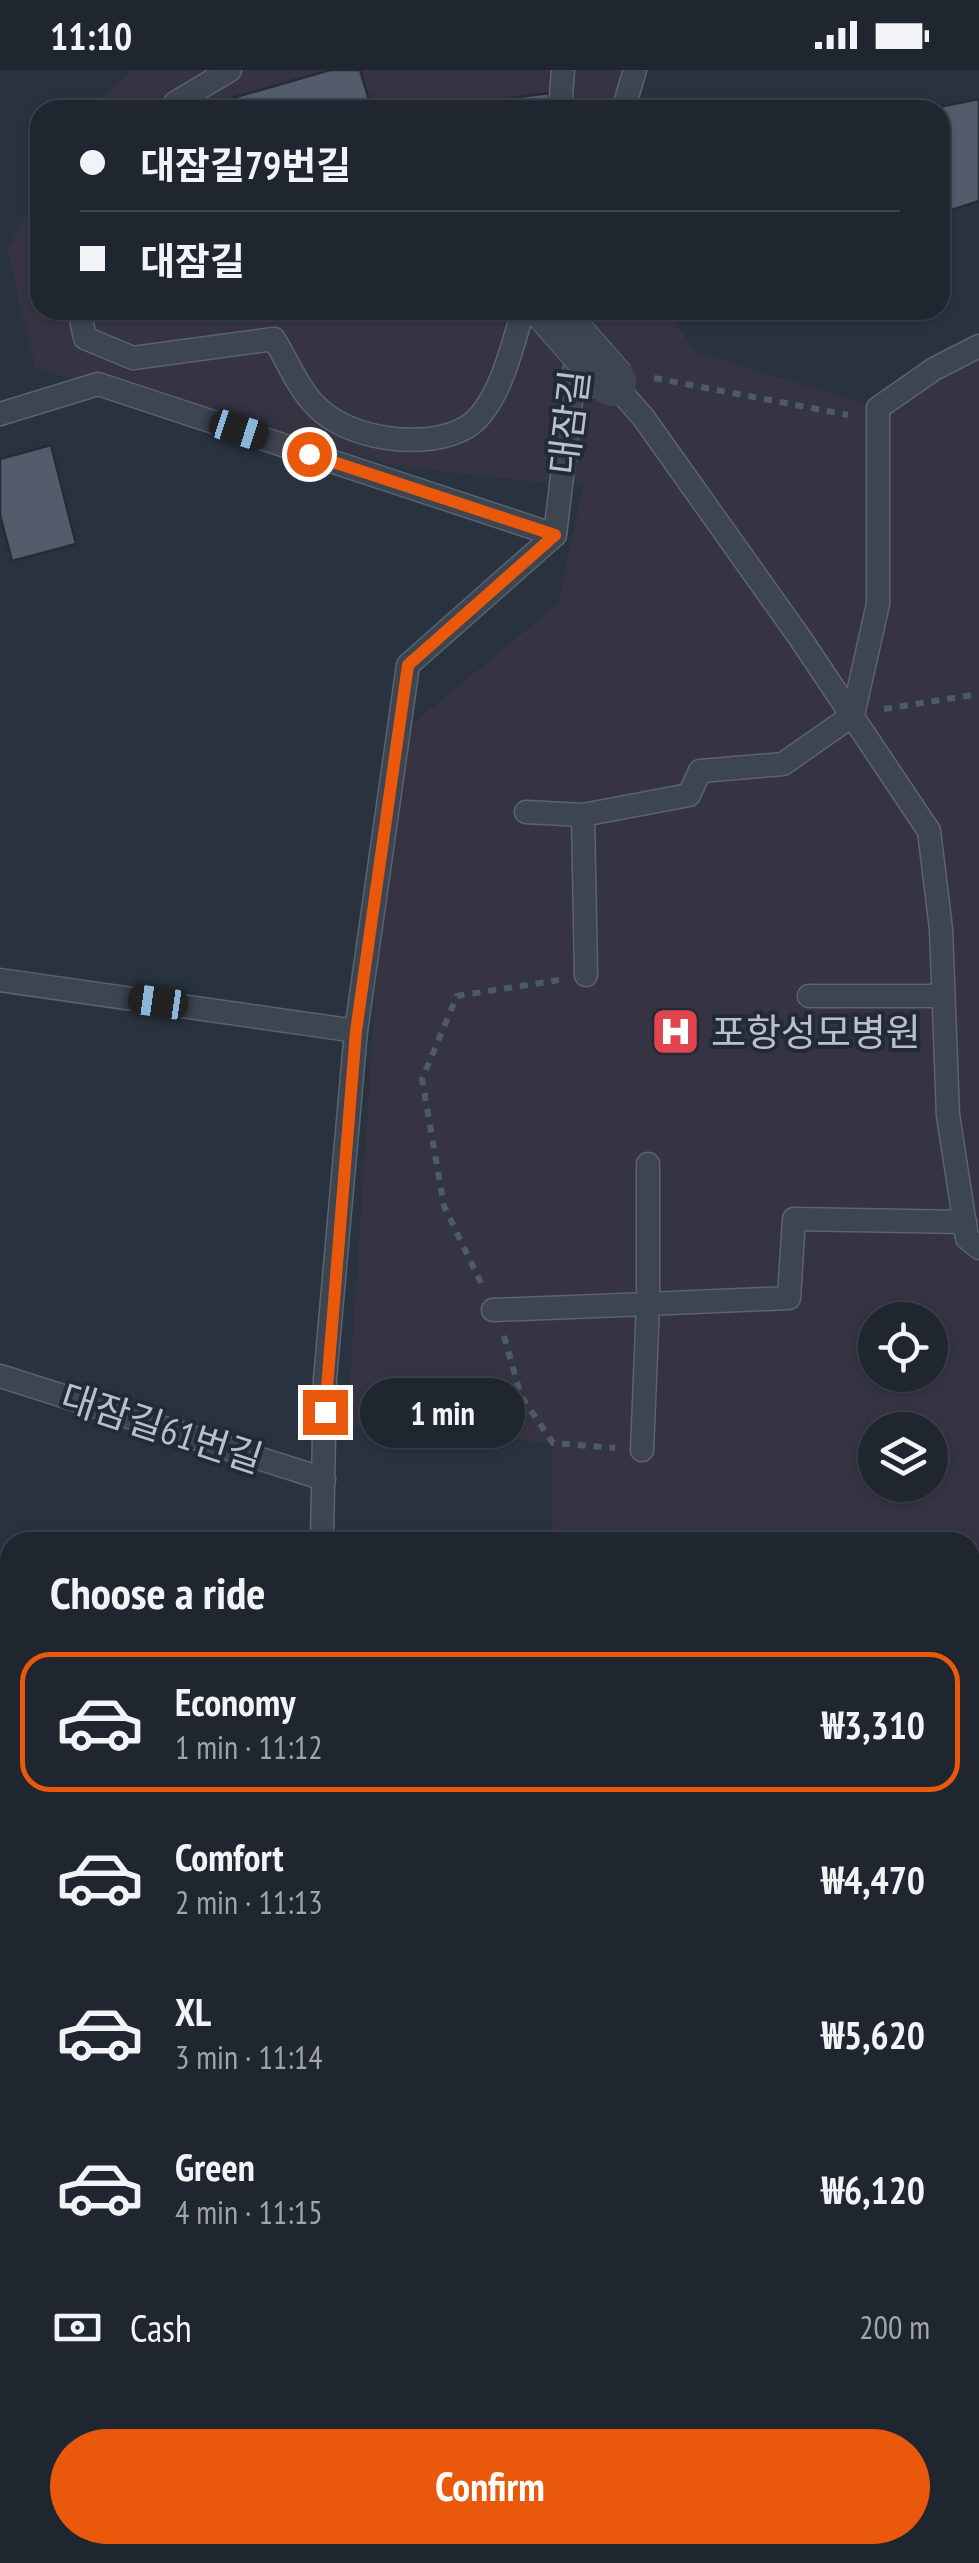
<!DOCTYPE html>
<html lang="en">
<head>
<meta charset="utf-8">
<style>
  :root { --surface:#1f2630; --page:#2c323c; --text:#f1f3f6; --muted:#a1a5ab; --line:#3c434c; --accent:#ea580c }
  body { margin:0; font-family:"PT Sans Narrow","Noto Sans KR",sans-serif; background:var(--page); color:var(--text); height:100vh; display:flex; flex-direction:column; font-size:38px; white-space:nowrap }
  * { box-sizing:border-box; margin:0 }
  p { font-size:32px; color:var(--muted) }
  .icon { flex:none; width:55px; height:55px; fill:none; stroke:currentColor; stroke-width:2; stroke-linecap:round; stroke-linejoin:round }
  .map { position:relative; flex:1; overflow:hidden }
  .details { position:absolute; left:0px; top:1462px; width:980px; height:1032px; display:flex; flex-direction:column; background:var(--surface); border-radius:30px 30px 0 0; box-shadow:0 2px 8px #0004,0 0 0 2px var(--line) }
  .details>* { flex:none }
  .banner { position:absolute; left:30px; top:30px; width:920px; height:220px; border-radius:30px; box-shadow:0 2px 8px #0004,0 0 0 2px var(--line); display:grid; align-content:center; height:220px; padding:0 50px; background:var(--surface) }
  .tools { position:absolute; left:858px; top:1232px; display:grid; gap:20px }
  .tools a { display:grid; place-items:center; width:90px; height:90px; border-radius:50%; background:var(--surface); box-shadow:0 2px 8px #0004,0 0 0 2px var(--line); font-size:50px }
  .end { position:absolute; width:45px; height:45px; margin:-22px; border:12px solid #ea580c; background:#fff; box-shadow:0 0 0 5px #fff }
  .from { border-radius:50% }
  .bubble { position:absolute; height:70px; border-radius:35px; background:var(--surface); box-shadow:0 2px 8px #0004,0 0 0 2px var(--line); font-size:32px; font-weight:800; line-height:70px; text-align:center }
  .car { position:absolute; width:30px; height:60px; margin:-30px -15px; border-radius:12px; box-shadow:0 0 8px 2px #0007; background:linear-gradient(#222 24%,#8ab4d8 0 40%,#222 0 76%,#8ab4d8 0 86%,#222 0) }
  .banner b { display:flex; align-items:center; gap:35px; height:95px; font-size:38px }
  .banner b+b { border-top:2px solid var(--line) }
  .banner i { width:25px; height:25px; background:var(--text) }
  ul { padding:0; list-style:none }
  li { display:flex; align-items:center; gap:30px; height:140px; margin:0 20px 15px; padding:0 30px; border:5px solid transparent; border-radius:30px }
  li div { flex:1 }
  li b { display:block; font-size:38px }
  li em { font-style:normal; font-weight:800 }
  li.active { border-color:var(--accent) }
  li>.icon { width:90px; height:90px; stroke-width:1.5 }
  h2 { padding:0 50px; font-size:45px; line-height:120px }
  .pay { display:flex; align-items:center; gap:25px; height:110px; padding:0 50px; font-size:38px }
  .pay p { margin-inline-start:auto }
  .button { display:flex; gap:20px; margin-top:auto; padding:20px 50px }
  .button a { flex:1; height:115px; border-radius:60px; background:var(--accent); color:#fff; font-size:40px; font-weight:800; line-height:115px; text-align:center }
  .status { display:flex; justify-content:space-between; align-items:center; height:70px; padding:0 50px; background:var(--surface); direction:ltr }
  .status svg { height:28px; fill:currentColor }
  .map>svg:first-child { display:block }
  .medical { fill:#363442; fill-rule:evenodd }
  .building { fill:#525c6b; stroke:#242c37; stroke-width:2.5 }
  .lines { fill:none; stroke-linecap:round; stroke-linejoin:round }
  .service-casing { stroke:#5b636d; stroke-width:25 }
  .minor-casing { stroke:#5b636d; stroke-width:50 }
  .path { stroke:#4b5d60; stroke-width:6; stroke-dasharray:8 8; stroke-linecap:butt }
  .service { stroke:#3d4550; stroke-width:22 }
  .minor { stroke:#3d4550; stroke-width:48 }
  .minor-bridge-casing { stroke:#5b636d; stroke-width:50; stroke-linecap:butt }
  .minor-bridge { stroke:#3d4550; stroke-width:48 }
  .route { stroke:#ea580c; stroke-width:12 }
  .labels { text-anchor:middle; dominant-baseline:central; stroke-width:8; stroke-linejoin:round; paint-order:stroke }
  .street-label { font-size:38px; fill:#bac0ca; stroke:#222a35 }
  .poi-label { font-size:38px; fill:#bac0ca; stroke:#222a35; text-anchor:start }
</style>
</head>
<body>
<div class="status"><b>11:10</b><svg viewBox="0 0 49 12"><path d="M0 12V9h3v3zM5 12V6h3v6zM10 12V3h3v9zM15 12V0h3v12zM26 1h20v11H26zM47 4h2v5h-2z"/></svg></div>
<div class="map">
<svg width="979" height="2493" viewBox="0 0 979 2493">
  <rect width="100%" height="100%" fill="#293340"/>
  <!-- medical -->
  <path class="medical" d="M134,0h501l1,40h-549z
    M40,116v124h626l30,42 182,56 101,-70v1405l-9,-1v-200h-417l-1,-99 -205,-17 45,-685 166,-137 25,-117 -185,-21 -362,-97 -29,-118zM875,1250h55v55h-55zM875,1360h55v55h-55z"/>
  <!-- building -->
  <path class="building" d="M330,0h30l12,40h-181z
    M549,23l-1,17h-124z
    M979,29v102l-39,13v-104h-16z
    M361,240h89l-1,4 -83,5z
    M51,375l25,99 -64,17 -12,-46v-56z"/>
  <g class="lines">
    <defs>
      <path id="service" d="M172,40l3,-7 55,-33
        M560,40l3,-40
        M623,40l12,-40
        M79,240l6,28 48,20 141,-19c13,21 24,49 41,66 32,35 112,46 152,22 32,-20 46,-83 56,-117
        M612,312l31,35 157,221 129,193 12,98 7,186 19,123 12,10
        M0,344l98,-30 457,151
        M526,742l57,3
        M586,905l-3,-160 106,-20 11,-24 83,-7 70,-49 25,-111v-196l56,-39 45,-23
        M0,910l356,51
        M809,926h134
        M493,1240l155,-6v-140
        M0,1306l324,103
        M642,1380l6,-146 141,-6 5,-79 171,3
        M322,1472l3,-163 31,-348 52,-366 147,-130 27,-225
        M970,1935l9,1
        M0,2117l10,35
        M970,2174l9,-35
        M0,2211l10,-2
        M970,2376l9,3
        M105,2485l2,8
        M434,2493l1,-8
        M919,2493l1,-8"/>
      <path id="minor" d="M0,1685l10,8
        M970,2317h9
        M261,2493l1,-8"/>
    </defs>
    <!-- service casing -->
    <use href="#service" class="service-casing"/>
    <!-- minor casing -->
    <use href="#minor" class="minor-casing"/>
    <!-- path -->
    <path class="path" d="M654,308l194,37
      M884,639l95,-15
      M481,1213l-37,-77 -22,-127 35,-83 102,-16
      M504,1266l17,60 32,47 62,5"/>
    <!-- service -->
    <use href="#service" class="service"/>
    <!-- minor -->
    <use href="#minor" class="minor"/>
    <defs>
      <path id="minor-bridge" d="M549,240l63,72"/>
    </defs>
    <!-- minor-bridge casing -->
    <use href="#minor-bridge" class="minor-bridge-casing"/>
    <!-- minor-bridge -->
    <use href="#minor-bridge" class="minor-bridge"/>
  </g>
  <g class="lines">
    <!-- route -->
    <path class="route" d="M309,384l246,81 -147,130 -52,366 -31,381"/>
  </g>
  <!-- icons -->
  <defs>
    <symbol id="hospital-square" viewBox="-11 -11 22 22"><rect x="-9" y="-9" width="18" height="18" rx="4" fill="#e0444e" stroke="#222a35"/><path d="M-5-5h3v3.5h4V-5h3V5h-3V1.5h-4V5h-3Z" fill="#fff"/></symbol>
  </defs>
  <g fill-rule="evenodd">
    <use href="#hospital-square" x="648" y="934" width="55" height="55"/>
  </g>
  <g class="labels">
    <!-- street labels -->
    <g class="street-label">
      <text transform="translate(568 352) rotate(-83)">대잠길</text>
      <text transform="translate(162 1357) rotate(18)">대잠길61번길</text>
    </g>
    <!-- poi labels -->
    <g class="poi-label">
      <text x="711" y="961">포항성모병원</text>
    </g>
  </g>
</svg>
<div class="tools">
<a><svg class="icon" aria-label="locate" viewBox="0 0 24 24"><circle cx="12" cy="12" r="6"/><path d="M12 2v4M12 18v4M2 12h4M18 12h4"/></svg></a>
<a><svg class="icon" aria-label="layers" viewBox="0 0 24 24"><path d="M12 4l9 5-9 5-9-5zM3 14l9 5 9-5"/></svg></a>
</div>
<i class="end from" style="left:309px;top:384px"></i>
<i class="end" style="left:325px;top:1342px"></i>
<div class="bubble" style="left:360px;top:1308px;width:165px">1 min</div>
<i class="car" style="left:239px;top:360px;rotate:108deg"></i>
<i class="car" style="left:158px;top:932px;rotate:278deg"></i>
<div class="banner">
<b><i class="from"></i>대잠길79번길</b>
<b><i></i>대잠길</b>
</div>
<section class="details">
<h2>Choose a ride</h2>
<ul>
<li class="active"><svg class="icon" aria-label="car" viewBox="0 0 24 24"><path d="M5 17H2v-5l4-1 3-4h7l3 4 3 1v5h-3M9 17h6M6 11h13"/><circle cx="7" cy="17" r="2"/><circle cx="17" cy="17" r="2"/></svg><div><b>Economy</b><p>1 min · 11:12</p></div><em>₩3,310</em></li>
<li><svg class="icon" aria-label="car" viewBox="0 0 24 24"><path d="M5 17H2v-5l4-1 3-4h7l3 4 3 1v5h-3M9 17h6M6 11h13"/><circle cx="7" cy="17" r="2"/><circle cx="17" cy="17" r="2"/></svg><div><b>Comfort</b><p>2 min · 11:13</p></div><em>₩4,470</em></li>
<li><svg class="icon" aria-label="car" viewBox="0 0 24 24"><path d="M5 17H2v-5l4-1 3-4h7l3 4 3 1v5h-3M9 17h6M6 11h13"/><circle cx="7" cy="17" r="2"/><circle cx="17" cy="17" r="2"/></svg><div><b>XL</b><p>3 min · 11:14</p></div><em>₩5,620</em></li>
<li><svg class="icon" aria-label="car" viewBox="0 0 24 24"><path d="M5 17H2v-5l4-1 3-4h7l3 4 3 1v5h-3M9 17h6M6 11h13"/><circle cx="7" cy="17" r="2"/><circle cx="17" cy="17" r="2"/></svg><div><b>Green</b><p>4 min · 11:15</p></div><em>₩6,120</em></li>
</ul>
<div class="pay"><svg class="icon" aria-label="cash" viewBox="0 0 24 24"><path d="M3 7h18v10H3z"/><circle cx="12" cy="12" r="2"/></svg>Cash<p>200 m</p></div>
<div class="button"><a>Confirm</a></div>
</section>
</div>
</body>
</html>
